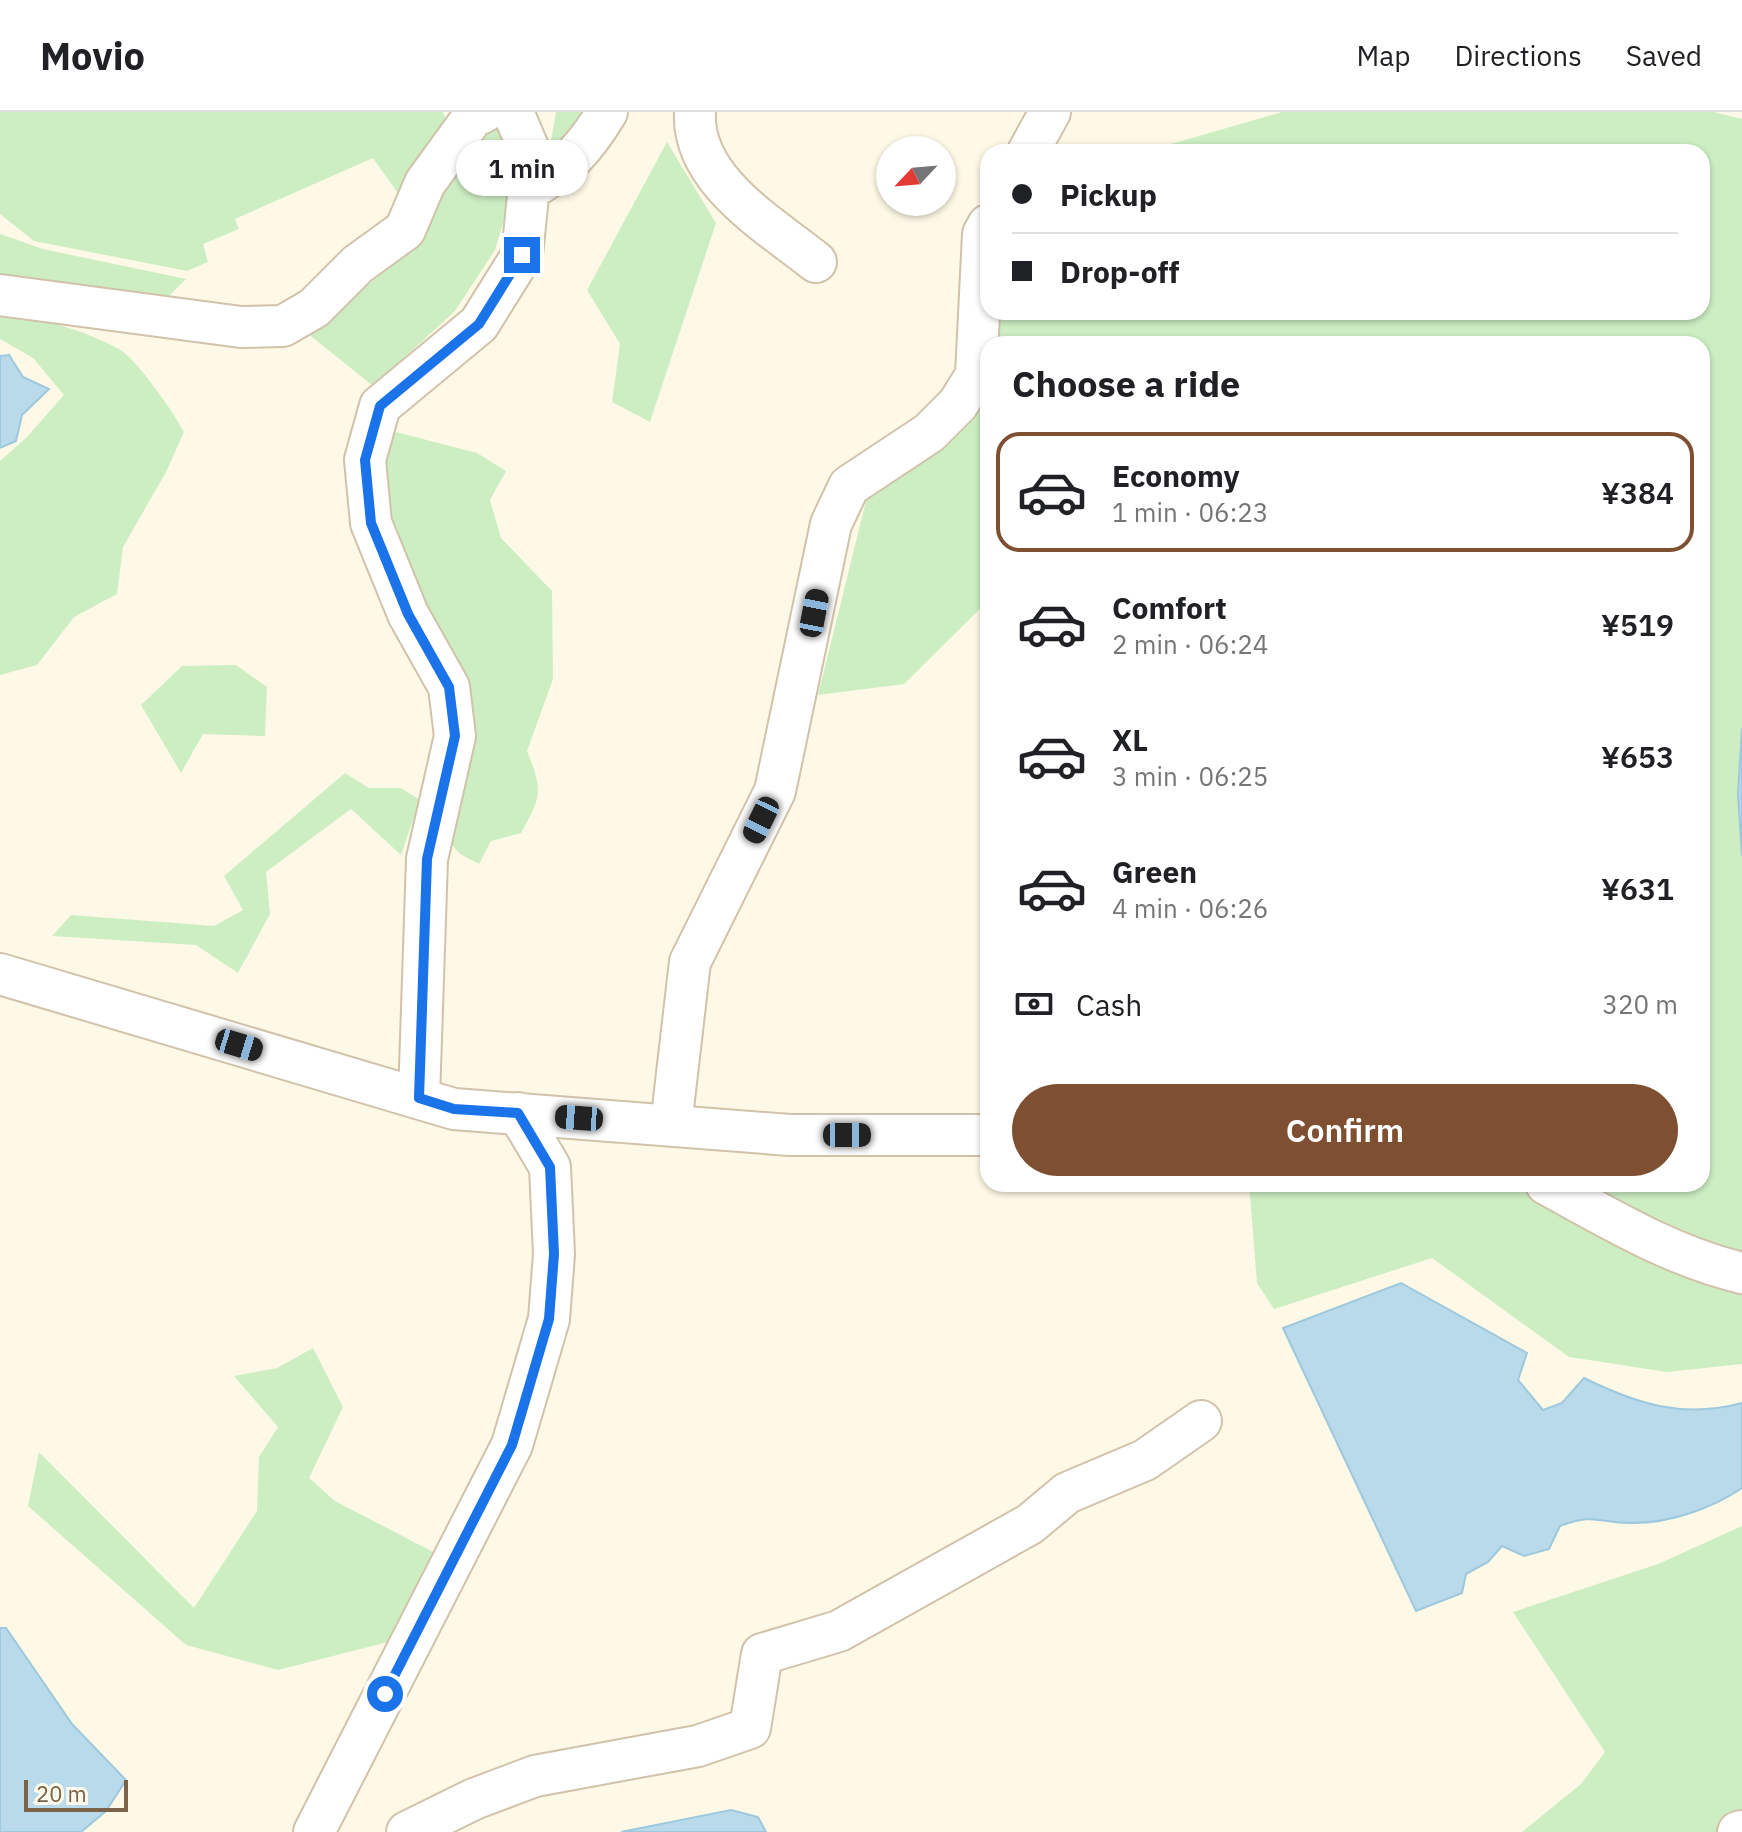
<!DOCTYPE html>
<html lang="en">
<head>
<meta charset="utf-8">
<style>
  :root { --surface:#fff; --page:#f6f6f6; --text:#202124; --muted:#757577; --line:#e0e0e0; --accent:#7e4f31 }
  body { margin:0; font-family:"IBM Plex Sans",sans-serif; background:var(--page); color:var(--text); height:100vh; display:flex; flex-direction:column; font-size:30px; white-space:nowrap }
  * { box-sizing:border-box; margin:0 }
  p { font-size:26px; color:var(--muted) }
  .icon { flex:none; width:44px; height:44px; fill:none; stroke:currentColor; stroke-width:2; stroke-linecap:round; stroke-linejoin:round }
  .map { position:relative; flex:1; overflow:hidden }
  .sheet { position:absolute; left:980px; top:224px; width:730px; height:856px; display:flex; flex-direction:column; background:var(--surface); border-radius:24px; box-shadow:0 2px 6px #0004 }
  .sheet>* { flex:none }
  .banner { position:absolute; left:980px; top:32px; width:730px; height:176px; border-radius:24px; box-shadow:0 2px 6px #0004; display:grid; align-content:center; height:176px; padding:0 32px; background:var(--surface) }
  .needle { width:52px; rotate:244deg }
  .tools { position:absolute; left:876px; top:24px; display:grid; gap:16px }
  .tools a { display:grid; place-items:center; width:80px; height:80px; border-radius:50%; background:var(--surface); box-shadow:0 2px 6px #0004; font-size:40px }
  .scale { position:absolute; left:24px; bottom:20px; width:104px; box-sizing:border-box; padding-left:8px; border:4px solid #7a6348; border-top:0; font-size:22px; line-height:28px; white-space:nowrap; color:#7a6348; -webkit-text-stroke:6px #fffbee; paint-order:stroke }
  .end { position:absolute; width:36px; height:36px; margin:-18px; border:10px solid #1a73e8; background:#fff; box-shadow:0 0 0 4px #fff }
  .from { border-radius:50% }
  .bubble { position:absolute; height:56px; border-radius:28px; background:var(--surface); box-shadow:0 2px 6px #0004; font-size:26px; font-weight:600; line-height:56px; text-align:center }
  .car { position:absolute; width:24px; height:48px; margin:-24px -12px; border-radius:10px; box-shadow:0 0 6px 2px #0007; background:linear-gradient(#222 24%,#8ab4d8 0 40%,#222 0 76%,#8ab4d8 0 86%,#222 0) }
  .banner b { display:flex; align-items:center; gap:28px; height:76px; font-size:30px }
  .banner b+b { border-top:2px solid var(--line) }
  .banner i { width:20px; height:20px; background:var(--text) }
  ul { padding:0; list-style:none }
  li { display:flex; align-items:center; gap:24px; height:120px; margin:0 16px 12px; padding:0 16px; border:4px solid transparent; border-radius:24px }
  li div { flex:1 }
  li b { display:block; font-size:30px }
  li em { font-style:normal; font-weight:600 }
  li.current { border-color:var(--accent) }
  li>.icon { width:72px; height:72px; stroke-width:1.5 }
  h2 { padding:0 32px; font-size:36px; line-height:96px }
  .pay { display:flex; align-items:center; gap:20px; height:88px; padding:0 32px; font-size:30px }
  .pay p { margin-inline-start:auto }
  .primary-button { display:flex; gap:16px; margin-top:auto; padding:16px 32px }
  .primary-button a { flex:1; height:92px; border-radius:48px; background:var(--accent); color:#fff; font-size:32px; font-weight:600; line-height:92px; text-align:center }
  header { display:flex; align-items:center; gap:48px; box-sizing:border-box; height:112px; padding:0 40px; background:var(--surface); border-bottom:2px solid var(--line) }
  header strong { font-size:38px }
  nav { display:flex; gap:44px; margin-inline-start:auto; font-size:28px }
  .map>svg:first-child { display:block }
  .green { fill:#cdeec3 }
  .water { fill:#b8daea; stroke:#9dc8dd; stroke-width:2 }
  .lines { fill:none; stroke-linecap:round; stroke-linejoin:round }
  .minor-casing { stroke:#d1c2aa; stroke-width:44 }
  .minor { stroke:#fff; stroke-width:40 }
  .route { stroke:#1a73e8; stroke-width:10 }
</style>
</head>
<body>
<header>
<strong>Movio</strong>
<nav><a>Map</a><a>Directions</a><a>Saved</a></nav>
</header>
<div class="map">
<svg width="1742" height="1720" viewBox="0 0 1742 1720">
  <rect width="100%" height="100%" fill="#fef9e6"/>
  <!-- green -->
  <path class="green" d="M0,0h443l3,8 -49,72 -24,-34 -138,61 4,10 -36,15 5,18 -21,9 -153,-30 -34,-27z
    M556,0h29l-38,52z
    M1282,0h432l28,7v1245l-75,8 -98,-15 -137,-99 -158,51 -17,-26 -8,-99h453v-840h-706l2,-32h704v-160h-559z
    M490,11l15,7 11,49 -21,71 -40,61 -82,75 -66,-53 111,-88 30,-66z
    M667,30l49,81 -66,199 -38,-20 8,-58 -33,-54z
    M0,122l43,15 143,30 -18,18 -168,-21z
    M0,203c40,2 84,15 119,34 17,9 56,65 65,83l-18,40 -43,75 -6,47 -43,23 -37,48 -37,10v-214l27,-24 37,-42 -31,-37 -33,-19z
    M988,274v215l-84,83 -86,11 49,-198z
    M392,319l85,22 29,18 -16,29 11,38 51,53 1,88 -26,72c16,40 15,44 -6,82l-30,8 -12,23 -19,-10 -14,-16 -24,-226 -49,-145z
    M236,553l31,22 -2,49 -62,-2 -22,39 -40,-68 41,-39z
    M345,661l24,15h32l19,12 -19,55 -50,-46 -85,63 4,42 -32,59 -42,-28 -144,-9 19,-21 143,11 29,-16 -19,-34z
    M313,1236l30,59 -34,71 26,23 102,53 -45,87 -114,29 -92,-25 -158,-139 11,-54 155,156 63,-97 2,-54 19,-30 -44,-51 43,-8z
    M1742,1414v306h-220l59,-48 24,-32 -92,-140 145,-48z"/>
  <!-- water -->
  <path class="water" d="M9,243l14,22 26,12 -27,26 -6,26 -16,7v-92z
    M1742,616v128l-4,-62z
    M1401,1171l126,70 -9,27 25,30 19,-7 22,-25c53,26 99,41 158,25v85c-30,20 -71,35 -108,35 -35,1 -37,-11 -74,3l-11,23 -25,7 -22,-10 -14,16 -22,12 -4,19 -46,18 -133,-283z
    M0,1516h6l66,96 54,56 -20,31 -25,21h-81z
    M731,1698l27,7 8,15h-145z"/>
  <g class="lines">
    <defs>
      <path id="minor" d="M695,0c-4,68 75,113 121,150
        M1028,40l22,-40
        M529,78c37,-22 55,-40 78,-78
        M0,183l241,32 42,-1 31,-18 44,-44 47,-34 20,-47 48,-66 11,-5
        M0,862l454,135 336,26h198
        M419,986l8,-239 28,-123 -6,-49 -41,-73 -37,-91 -6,-63 15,-54 99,-82 43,-69 10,-98 -19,-45
        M671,1013l19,-163 85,-171 56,-267 18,-38 80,-53 29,-29 18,-29 7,-141 5,-9
        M1546,1072c64,35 125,72 196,89
        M314,1720l198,-387 37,-126 5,-65 -4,-87 -32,-54
        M407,1720l67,-33 61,-23 163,-30 52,-18 12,-74 77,-23 191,-107 37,-31 78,-33 56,-39
        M1738,1720l4,-1"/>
    </defs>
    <!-- minor casing -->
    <use href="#minor" class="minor-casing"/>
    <!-- minor -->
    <use href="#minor" class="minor"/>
  </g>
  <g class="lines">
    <!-- route -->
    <path class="route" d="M385,1582l127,-249 37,-126 5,-65 -4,-87 -32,-54 -64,-4 -35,-11 8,-239 28,-123 -6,-49 -41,-73 -37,-91 -6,-63 15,-54 99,-82 43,-69"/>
  </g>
</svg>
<div class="tools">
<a><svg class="needle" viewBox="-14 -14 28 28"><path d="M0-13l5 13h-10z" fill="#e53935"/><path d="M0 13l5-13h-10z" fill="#757577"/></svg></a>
</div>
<div class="scale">20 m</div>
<i class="end from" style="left:385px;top:1582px"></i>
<i class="end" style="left:522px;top:143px"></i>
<div class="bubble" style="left:456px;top:28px;width:132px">1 min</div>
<i class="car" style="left:814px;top:501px;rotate:11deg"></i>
<i class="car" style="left:761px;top:708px;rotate:206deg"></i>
<i class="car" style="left:239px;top:933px;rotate:107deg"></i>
<i class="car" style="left:579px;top:1006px;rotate:274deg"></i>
<i class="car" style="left:847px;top:1023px;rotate:90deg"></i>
<div class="banner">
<b><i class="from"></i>Pickup</b>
<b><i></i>Drop-off</b>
</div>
<section class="sheet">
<h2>Choose a ride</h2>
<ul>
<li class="current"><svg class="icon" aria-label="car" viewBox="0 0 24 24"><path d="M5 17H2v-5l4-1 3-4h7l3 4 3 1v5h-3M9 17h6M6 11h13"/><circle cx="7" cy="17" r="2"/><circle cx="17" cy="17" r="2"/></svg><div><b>Economy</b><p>1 min · 06:23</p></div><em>¥384</em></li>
<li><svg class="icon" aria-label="car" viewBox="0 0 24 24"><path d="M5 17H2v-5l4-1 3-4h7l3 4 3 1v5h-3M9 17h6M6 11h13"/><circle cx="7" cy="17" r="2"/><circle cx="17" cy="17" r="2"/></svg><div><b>Comfort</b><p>2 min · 06:24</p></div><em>¥519</em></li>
<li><svg class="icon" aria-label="car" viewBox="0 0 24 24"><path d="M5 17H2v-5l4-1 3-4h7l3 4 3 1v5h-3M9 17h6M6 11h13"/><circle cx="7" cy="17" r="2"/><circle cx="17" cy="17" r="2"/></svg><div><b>XL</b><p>3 min · 06:25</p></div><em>¥653</em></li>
<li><svg class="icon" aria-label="car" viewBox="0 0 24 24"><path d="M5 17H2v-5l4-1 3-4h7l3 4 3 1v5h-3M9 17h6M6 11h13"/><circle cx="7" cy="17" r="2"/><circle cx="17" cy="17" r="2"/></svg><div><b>Green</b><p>4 min · 06:26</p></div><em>¥631</em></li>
</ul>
<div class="pay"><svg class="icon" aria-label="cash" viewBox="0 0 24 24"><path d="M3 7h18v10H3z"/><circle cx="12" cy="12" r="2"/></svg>Cash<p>320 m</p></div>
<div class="primary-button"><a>Confirm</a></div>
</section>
</div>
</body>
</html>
